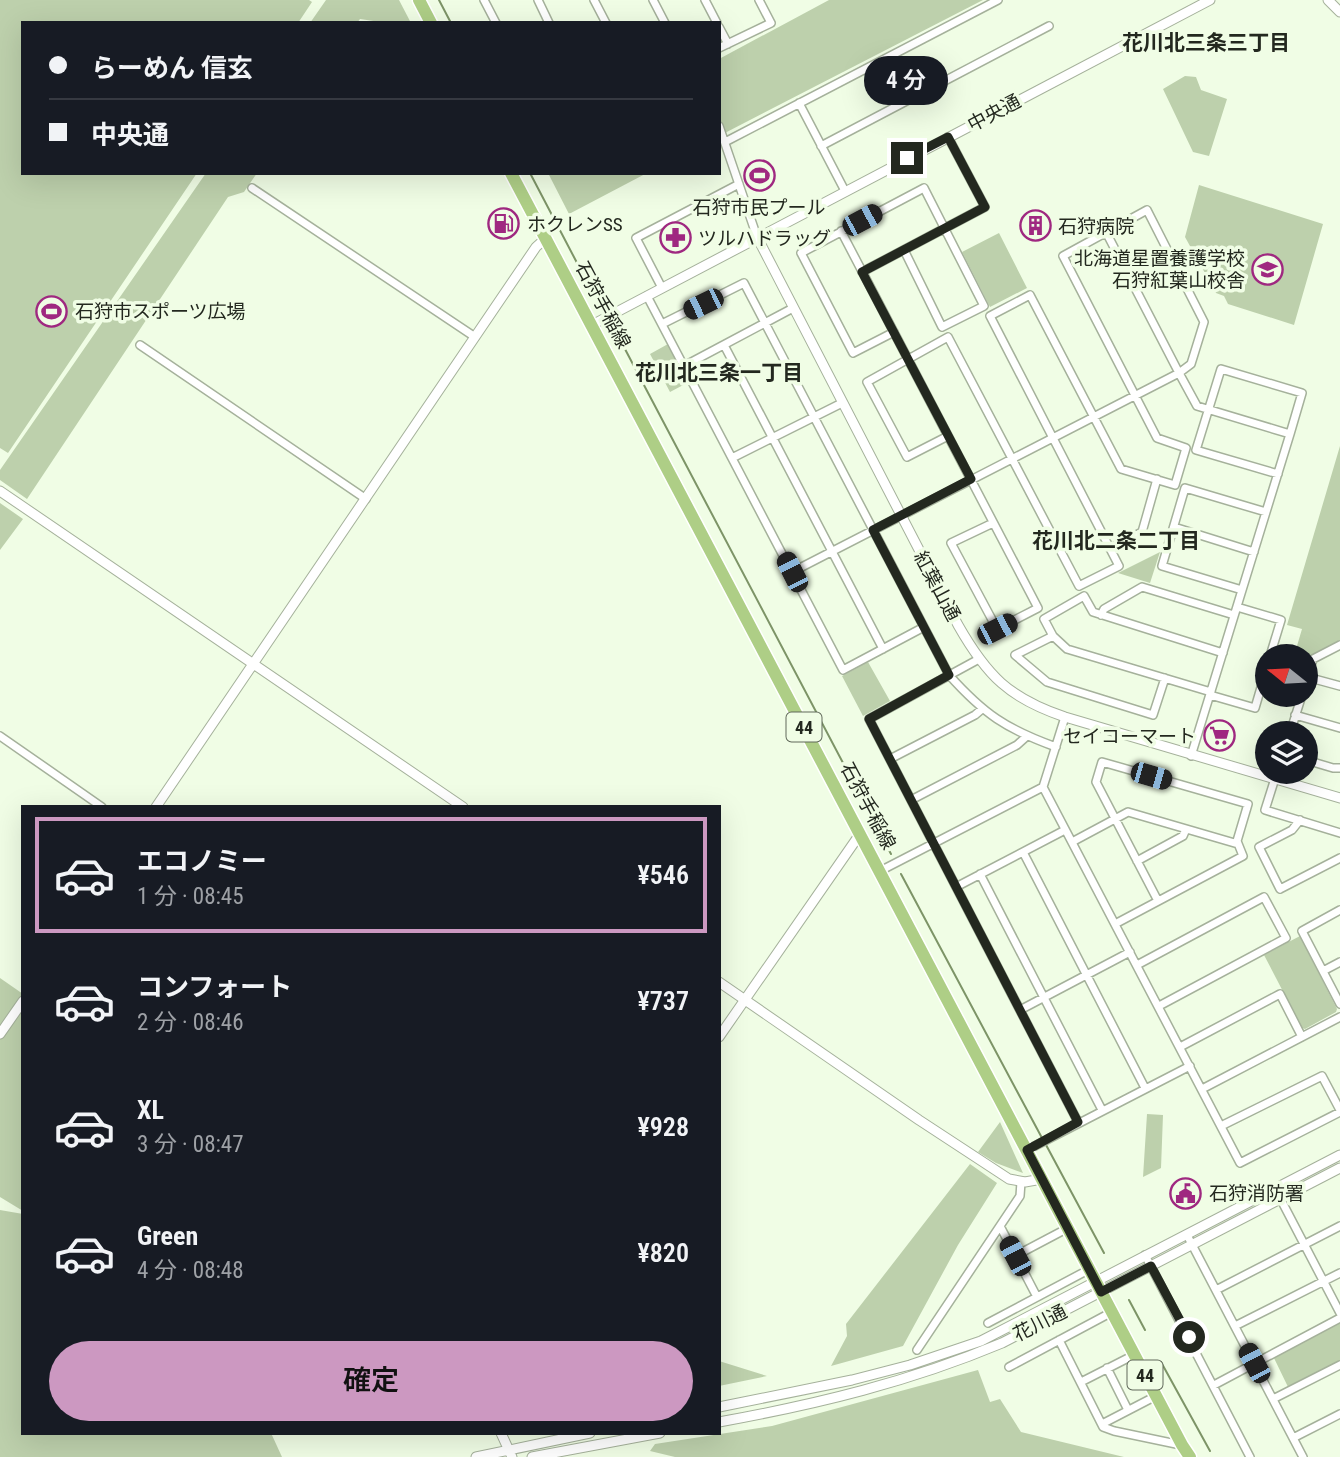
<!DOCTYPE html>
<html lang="ja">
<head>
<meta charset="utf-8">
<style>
  :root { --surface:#171b24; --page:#242831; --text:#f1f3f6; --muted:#9ea1a6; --line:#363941; --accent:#cc98c1 }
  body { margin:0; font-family:"Roboto Condensed","Noto Sans JP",sans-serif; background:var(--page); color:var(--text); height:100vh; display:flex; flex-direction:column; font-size:26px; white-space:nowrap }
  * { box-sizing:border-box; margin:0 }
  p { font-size:23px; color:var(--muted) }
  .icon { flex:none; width:38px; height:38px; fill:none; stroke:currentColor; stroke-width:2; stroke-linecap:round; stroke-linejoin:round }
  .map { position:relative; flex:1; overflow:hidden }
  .panel { position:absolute; left:21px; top:805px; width:700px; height:630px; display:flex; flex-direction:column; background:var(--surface); border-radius:0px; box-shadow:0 7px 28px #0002 }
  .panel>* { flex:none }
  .banner { position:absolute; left:21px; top:21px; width:700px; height:154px; border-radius:0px; box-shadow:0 7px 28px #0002; display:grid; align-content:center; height:154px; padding:0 28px; background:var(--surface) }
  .needle { width:46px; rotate:288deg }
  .controls { position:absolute; left:1255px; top:644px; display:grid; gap:14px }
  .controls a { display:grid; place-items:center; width:63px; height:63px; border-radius:50%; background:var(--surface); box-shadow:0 7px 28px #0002; font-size:35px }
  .end { position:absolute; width:32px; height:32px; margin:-16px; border:9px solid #23281f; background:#fff; box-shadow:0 0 0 4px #fff }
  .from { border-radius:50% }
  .bubble { position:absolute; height:49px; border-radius:24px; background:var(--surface); box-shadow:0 7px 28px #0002; font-size:23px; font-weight:600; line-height:49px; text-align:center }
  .car { position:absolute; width:21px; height:42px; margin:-21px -10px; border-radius:9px; box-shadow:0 0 5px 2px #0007; background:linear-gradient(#222 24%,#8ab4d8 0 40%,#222 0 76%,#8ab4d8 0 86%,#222 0) }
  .banner b { display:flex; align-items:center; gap:24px; height:66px; font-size:26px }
  .banner b+b { border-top:2px solid var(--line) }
  .banner i { width:18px; height:18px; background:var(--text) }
  ul { padding:12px 0 0; list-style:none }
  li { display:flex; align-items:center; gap:21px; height:116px; margin:0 14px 10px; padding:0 14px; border:4px solid transparent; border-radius:0px }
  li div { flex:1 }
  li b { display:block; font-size:26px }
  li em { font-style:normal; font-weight:600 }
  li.on { border-color:var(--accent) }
  li>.icon { width:63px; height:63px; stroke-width:1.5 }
  .primary-button { display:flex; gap:14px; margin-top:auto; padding:14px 28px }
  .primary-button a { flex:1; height:80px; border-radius:42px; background:var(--accent); color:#111; font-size:28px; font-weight:600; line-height:80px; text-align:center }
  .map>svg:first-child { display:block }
  .green { fill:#bdd0ac }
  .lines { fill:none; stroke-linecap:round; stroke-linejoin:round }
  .stream { stroke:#7d9467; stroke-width:2 }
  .minor-casing { stroke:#a5b19b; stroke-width:10 }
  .tertiary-casing { stroke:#a5b19b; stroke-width:11 }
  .primary-casing { stroke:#fff; stroke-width:15 }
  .minor { stroke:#fff; stroke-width:7 }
  .tertiary { stroke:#fff; stroke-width:9 }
  .primary { stroke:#aece86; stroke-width:12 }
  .route { stroke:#23281f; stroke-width:9 }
  .labels { text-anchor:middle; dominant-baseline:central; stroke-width:7; stroke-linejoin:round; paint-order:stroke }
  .shield { fill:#f0fde5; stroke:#60685a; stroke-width:2 }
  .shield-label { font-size:18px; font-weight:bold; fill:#23281f }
  .street-label { font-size:19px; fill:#23281f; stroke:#f0fde5 }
  .poi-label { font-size:19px; fill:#23281f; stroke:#f0fde5; text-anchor:start }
  .neighbourhood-label { font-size:21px; font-weight:bold; fill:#23281f; stroke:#f0fde5 }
</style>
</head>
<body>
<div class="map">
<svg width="1340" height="1457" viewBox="0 0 1340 1457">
  <rect width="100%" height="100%" fill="#f0fde5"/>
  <!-- green -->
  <path class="green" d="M0,0h309l3,2 -14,21h-275v150h174l-189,280 -8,-5z
    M326,0h73l12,23h-24l-27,-4 -3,4h-47z
    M829,0h154l-264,136v-77z
    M1185,76l11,1 5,13 26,9 -18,57 -16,-4 -30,-63z
    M206,173h51l-13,19 -16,5 -201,302 -27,-19v-10z
    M548,173h99l-78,41z
    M1199,185l124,39 -29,101 -66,-21 -4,-8 -8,-3 -31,-56z
    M999,233l28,55 -37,19 -28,-55z
    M668,344l21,38 -19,10 -20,-38z
    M1340,446v194l-32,17 -2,7v-8h-12l8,-27 -15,-4z
    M0,503l23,16 -23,31z
    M1160,552l-10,31 -32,-10z
    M868,662l22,39 -27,15 -21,-40z
    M1300,936l37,73 -1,3 -31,17 -3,-1 -38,-73z
    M0,978l23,16v217l-23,-14z
    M1147,1114l16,1 -2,53 -18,9z
    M1000,1122l23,51 -27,-10 -18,-11z
    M970,1164l27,19 -39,62 -55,101 -72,20 16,-30 -1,-12z
    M0,1210l23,4v219h248l11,24h-282z
    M1340,1323v41l-51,25 -16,-33z
    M719,1361l48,15 -48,10z
    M978,1370l12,32 10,-3 21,33 103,25h-449l-25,-6 5,-7 117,-18z"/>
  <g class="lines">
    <!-- stream -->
    <path class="stream" d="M439,0l12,23
      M530,173l68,130
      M616,332l275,522
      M901,874l141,264
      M1045,1143l59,110
      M1129,1300l16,30
      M1161,1362l49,89"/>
    <defs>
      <path id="minor" d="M484,0l12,23
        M538,0l11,23
        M594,0l12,23
        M653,0l12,23
        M705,0l12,23
        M719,27l9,17
        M719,48l52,-25 -12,-23
        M799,103l46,88
        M719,126l38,111
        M725,142l273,-142
        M821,146l228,-120
        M252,188l223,149
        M841,231l197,377 -41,21 -46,-86 42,-20
        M862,272l123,-65 -37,-70
        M662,288l-26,-50 103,-54
        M647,296l196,374 81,-43
        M662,324l82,-41 205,392c35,39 57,54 107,72
        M894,332l-41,21 -52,-100 123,-65 60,118 -42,21 -38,-77
        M140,345l226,154
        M724,345l159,304
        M684,366l109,-58
        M948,436l-41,21 -40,-75 81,-45 131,249 40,-20 -129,-250 40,-21 91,174 54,16 11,-37 -29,-10 -94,-182 84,-46 57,112 -13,42 -12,9 -73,-141
        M732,458l110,-55
        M1278,474l-82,-24 25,-81 81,24 -12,41
        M1174,527l80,25
        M1110,549l32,-17 15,-53
        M792,572l387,-199 18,33 93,28 -99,322
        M1242,590l-80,-24 23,-78 81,24
        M1237,607l44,13 -11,36
        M1101,615l3,-6 38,-22 92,28
        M1053,636l-38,19 32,27 106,33 12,-37
        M979,659l-110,60 209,403
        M1307,677l33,9
        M1306,682l7,-23 27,-14
        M1211,692l-144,-43 -14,-13 -9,-17 40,-23 9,16 130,41
        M1210,695l45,13 12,-41
        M1295,715l45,13
        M1290,733l12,-38
        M0,736l102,71
        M890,759l85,-44 7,-6
        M1306,760l27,8h7
        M1277,772l-12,38 75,23
        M1043,787l197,376 100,-51
        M911,800l106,-55 10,-9
        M1300,820l-8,10 -33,17 21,42 60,-31
        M1072,842l56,-30 110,32
        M1023,852l122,236
        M1137,861l46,-25 3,-7
        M880,871l163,-84 22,-70
        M980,874l122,236
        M956,887l109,-57
        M1340,910l-38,21 38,73
        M1115,924l128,-68 -6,-15 11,-37 -146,-42 -6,20 62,119
        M1137,965l127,-68 22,41 -127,68
        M1323,971l17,-9
        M1020,1010l110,-58
        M1180,1047l100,-53 22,43
        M1202,1089l138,-72
        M1221,1126l101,-50 18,34
        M1027,1150l163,-84
        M1279,1196l61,117
        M1000,1226l37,71
        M1187,1235l116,222
        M1145,1255l105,202
        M1015,1256l53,-28
        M1216,1290l124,-64
        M988,1323l102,-54
        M1235,1326l105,-53
        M1059,1340l44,87 11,4 67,14
        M917,1350l103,-154 1,-14
        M1009,1367l103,-55
        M1107,1368l21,42
        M1081,1382l53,-27
        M1214,1385l126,-67
        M1273,1399l67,-34
        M1102,1424l54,-28
        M1293,1438l47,-24"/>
      <path id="tertiary" d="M1328,0l12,12
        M757,237l201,388c29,51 51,73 107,92l275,81
        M592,325l618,-325
        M0,491l463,316
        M156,807l380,-560 10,-9
        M719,982l200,138 90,59 16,3 17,-3
        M0,1034l23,-33
        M719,1037l141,-203
        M719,1407l133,-27 58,-15 71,-24 359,-186
        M719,1422c99,-18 190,-40 283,-79l338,-175
        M501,1433l11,24
        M476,1457l114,-24
        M532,1457l128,-24"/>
      <path id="primary" d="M419,0l12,23
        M511,173l671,1272 8,12"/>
    </defs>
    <!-- minor casing -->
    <use href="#minor" class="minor-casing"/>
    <!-- tertiary casing -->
    <use href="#tertiary" class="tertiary-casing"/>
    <!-- primary casing -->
    <use href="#primary" class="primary-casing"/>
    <!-- minor -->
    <use href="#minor" class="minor"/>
    <!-- tertiary -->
    <use href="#tertiary" class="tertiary"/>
    <!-- primary -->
    <use href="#primary" class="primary"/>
  </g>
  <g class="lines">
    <!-- route -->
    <path class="route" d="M907,158l41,-21 37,70 -123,65 109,207 -98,51 76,145 -80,44 209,403 -51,28 74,142 50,-26 38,71"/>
  </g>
  <!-- icons -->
  <defs>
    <symbol id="stadium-ring" viewBox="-11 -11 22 22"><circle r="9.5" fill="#f0fde5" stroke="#9f2880" stroke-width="1.5"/><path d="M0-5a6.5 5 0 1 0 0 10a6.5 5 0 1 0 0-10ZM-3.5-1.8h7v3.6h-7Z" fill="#9f2880"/></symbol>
    <symbol id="fuel-ring" viewBox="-11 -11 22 22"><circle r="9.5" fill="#f0fde5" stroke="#9f2880" stroke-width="1.5"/><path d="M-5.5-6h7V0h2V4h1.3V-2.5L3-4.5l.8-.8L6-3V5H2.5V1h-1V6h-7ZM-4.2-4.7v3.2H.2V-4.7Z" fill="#9f2880"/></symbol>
    <symbol id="building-ring" viewBox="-11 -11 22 22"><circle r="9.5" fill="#f0fde5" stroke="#9f2880" stroke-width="1.5"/><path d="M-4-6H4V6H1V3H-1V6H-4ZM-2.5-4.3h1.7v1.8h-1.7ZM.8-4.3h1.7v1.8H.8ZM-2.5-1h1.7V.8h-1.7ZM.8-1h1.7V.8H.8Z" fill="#9f2880"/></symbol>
    <symbol id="pharmacy-ring" viewBox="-11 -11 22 22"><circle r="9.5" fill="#f0fde5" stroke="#9f2880" stroke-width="1.5"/><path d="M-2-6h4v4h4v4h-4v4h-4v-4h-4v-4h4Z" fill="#9f2880"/></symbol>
    <symbol id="school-ring" viewBox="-11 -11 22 22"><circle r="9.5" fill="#f0fde5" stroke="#9f2880" stroke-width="1.5"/><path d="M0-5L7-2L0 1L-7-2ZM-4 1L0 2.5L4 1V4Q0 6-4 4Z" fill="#9f2880"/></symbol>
    <symbol id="supermarket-ring" viewBox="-11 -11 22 22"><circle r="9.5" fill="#f0fde5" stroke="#9f2880" stroke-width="1.5"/><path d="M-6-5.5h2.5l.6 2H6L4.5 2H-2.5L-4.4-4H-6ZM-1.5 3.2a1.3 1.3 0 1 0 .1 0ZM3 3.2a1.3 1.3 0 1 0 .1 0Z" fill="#9f2880"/></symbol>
    <symbol id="civic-ring" viewBox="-11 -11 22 22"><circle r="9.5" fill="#f0fde5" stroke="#9f2880" stroke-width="1.5"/><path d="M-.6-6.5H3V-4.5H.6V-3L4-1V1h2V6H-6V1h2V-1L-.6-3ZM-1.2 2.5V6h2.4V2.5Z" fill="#9f2880"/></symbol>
  </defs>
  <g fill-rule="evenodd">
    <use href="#stadium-ring" x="742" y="158" width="35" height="35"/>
    <use href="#fuel-ring" x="486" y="206" width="35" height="35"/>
    <use href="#building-ring" x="1018" y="208" width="35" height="35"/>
    <use href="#pharmacy-ring" x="658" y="220" width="35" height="35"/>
    <use href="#school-ring" x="1250" y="252" width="35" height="35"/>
    <use href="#stadium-ring" x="34" y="294" width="35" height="35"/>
    <use href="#supermarket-ring" x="1202" y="718" width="35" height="35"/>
    <use href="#civic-ring" x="1168" y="1176" width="35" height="35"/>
  </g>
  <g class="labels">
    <!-- shield labels -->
    <g class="shield">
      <rect x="786.5" y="712.5" width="35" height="29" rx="5"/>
      <rect x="1127.5" y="1360.5" width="35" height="29" rx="5"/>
    </g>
    <g class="shield-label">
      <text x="804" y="727">44</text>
      <text x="1145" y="1375">44</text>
    </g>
    <!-- street labels -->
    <g class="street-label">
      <text transform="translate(994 113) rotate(-28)">中央通</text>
      <text transform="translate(603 305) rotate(62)">石狩手稲線</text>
      <text transform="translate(937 586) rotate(62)">紅葉山通</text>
      <text transform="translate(868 806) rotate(62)">石狩手稲線</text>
      <text transform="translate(1040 1323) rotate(-27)">花川通</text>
    </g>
    <!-- poi labels -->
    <g class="poi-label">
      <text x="759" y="207" text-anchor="middle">石狩市民プール</text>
      <text x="527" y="224">ホクレンSS</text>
      <text x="1058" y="226">石狩病院</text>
      <text x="698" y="238">ツルハドラッグ</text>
      <text x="1245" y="258" text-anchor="end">北海道星置養護学校<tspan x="1245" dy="22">石狩紅葉山校舎</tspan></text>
      <text x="75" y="311">石狩市スポーツ広場</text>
      <text x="1196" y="736" text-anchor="end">セイコーマート</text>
      <text x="1209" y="1193">石狩消防署</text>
    </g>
    <!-- neighbourhood labels -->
    <g class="neighbourhood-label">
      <text x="1206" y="43">花川北三条三丁目</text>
      <text x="719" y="373">花川北三条一丁目</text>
      <text x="1116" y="541">花川北二条二丁目</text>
    </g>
  </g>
</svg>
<div class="controls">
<a><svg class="needle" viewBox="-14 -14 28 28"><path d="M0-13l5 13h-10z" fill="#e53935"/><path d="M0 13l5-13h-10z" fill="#9ea1a6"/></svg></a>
<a><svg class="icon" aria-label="layers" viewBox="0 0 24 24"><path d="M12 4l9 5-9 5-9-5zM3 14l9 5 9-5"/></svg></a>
</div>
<i class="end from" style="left:1189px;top:1337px"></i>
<i class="end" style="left:907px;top:158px"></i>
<div class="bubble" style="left:864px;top:56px;width:84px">4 分</div>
<i class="car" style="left:862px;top:220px;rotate:62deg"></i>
<i class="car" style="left:703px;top:304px;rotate:244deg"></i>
<i class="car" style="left:792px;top:572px;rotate:333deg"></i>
<i class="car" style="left:997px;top:629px;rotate:63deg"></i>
<i class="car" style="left:1151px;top:776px;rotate:106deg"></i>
<i class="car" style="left:1015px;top:1256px;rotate:332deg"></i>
<i class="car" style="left:1254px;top:1363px;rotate:332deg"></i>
<div class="banner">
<b><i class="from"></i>らーめん 信玄</b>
<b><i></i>中央通</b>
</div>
<section class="panel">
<ul>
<li class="on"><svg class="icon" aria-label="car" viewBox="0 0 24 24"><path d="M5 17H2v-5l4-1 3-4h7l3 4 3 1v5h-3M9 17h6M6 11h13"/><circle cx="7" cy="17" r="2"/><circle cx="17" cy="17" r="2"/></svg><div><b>エコノミー</b><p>1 分 · 08:45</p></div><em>¥546</em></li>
<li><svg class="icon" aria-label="car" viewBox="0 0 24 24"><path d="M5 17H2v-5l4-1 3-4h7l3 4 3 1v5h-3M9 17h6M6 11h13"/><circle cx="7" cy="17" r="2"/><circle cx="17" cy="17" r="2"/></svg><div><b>コンフォート</b><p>2 分 · 08:46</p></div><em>¥737</em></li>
<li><svg class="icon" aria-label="car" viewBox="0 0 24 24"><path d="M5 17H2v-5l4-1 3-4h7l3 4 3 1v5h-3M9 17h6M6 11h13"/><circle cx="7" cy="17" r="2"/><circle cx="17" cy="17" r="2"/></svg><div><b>XL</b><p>3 分 · 08:47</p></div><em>¥928</em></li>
<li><svg class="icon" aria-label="car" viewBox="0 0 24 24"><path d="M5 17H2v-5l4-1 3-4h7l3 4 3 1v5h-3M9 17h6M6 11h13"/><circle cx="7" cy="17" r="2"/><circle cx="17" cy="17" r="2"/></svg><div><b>Green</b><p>4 分 · 08:48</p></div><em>¥820</em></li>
</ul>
<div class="primary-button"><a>確定</a></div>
</section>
</div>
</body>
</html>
